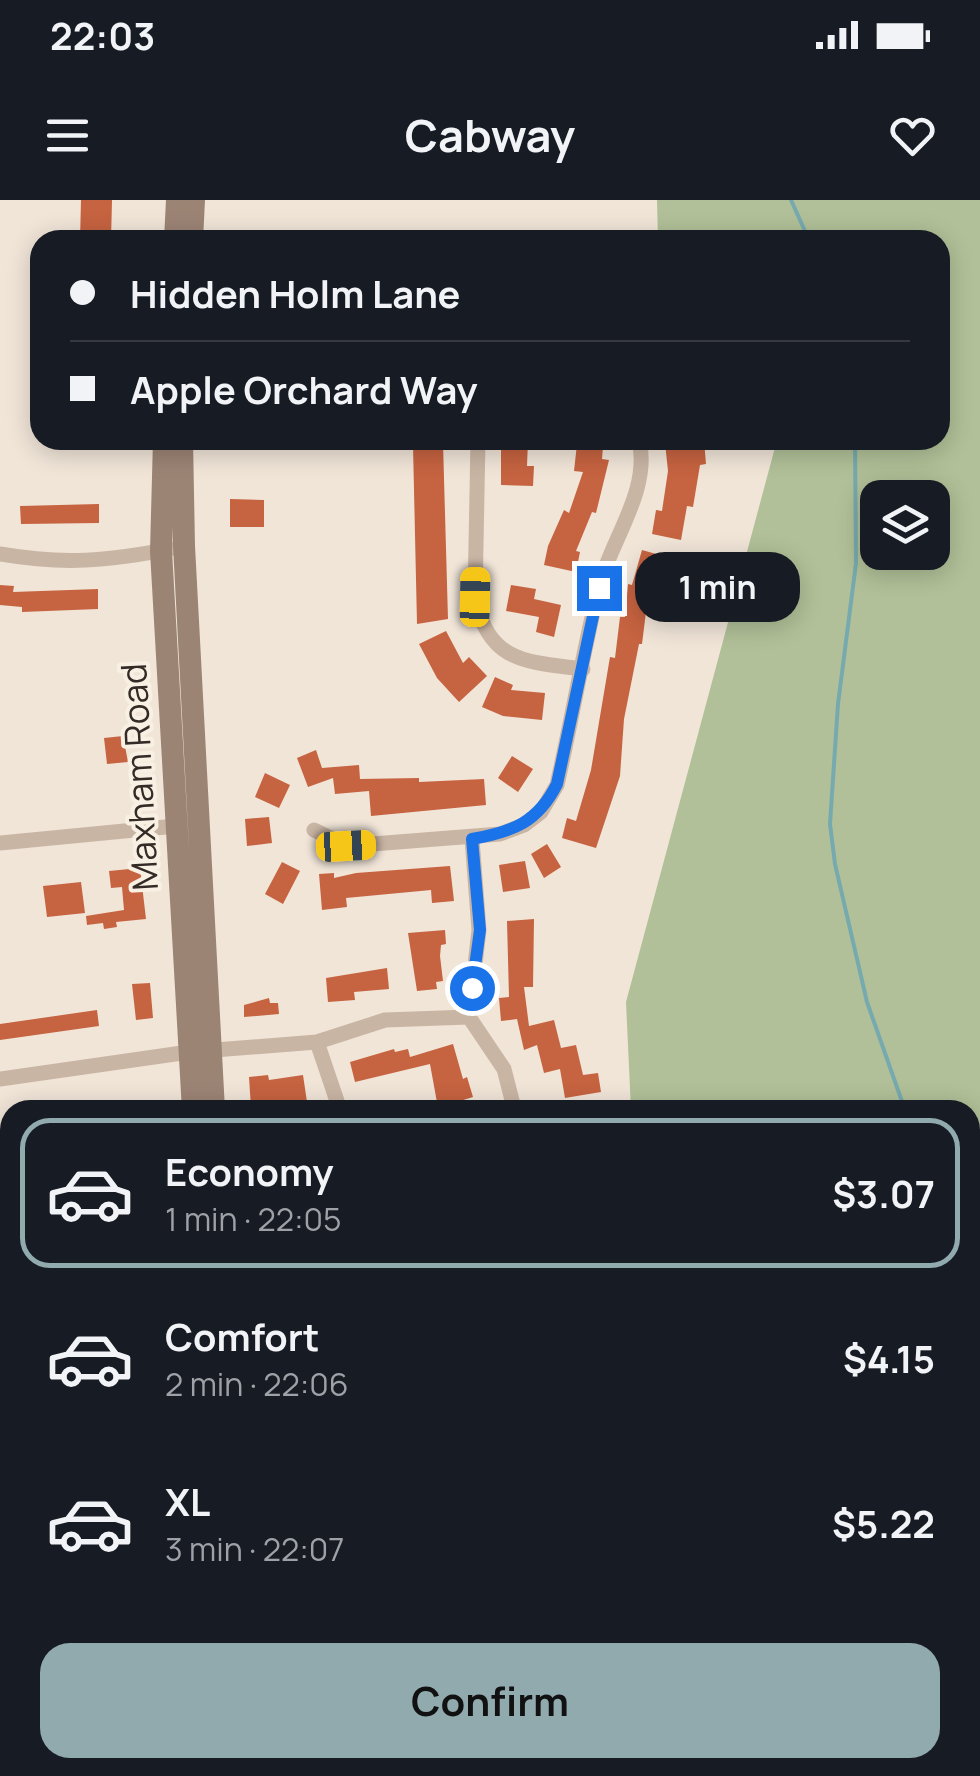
<!DOCTYPE html>
<html lang="en">
<head>
<meta charset="utf-8">
<style>
  :root { --surface:#171b24; --page:#20242c; --text:#f1f3f6; --muted:#9ea1a6; --line:#363941; --accent:#91aaae }
  body { margin:0; font-family:Manrope,sans-serif; background:var(--page); color:var(--text); height:100vh; display:flex; flex-direction:column; font-size:38px; white-space:nowrap }
  * { box-sizing:border-box; margin:0 }
  p { font-size:32px; color:var(--muted) }
  .icon { flex:none; width:55px; height:55px; fill:none; stroke:currentColor; stroke-width:2; stroke-linecap:round; stroke-linejoin:round }
  .map { position:relative; flex:1; overflow:hidden }
  .drawer { position:absolute; left:0px; top:900px; width:980px; height:678px; display:flex; flex-direction:column; background:var(--surface); border-radius:30px 30px 0 0; box-shadow:0 5px 25px #0003 }
  .drawer>* { flex:none }
  .top-card { position:absolute; left:30px; top:30px; width:920px; height:220px; border-radius:30px; box-shadow:0 5px 25px #0003; display:grid; align-content:center; height:220px; padding:0 40px; background:var(--surface) }
  .controls { position:absolute; left:860px; top:280px; display:grid; gap:20px }
  .controls a { display:grid; place-items:center; width:90px; height:90px; border-radius:20px; background:var(--surface); box-shadow:0 5px 25px #0003; font-size:50px }
  .end { position:absolute; width:45px; height:45px; margin:-22px; border:12px solid #1a73e8; background:#fff; box-shadow:0 0 0 5px #fff }
  .from { border-radius:50% }
  .bubble { position:absolute; height:70px; border-radius:30px; background:var(--surface); box-shadow:0 5px 25px #0003; font-size:32px; font-weight:700; line-height:70px; text-align:center }
  .car { position:absolute; width:30px; height:60px; margin:-30px -15px; border-radius:12px; box-shadow:0 0 8px 2px #0007; background:linear-gradient(#f5c518 24%,#345 0 40%,#f5c518 0 76%,#345 0 86%,#f5c518 0) }
  .top-card b { display:flex; align-items:center; gap:35px; height:95px; font-size:38px }
  .top-card b+b { border-top:2px solid var(--line) }
  .top-card i { width:25px; height:25px; background:var(--text) }
  ul { padding:18px 0 0; list-style:none }
  li { display:flex; align-items:center; gap:30px; height:150px; margin:0 20px 15px; padding:0 20px; border:5px solid transparent; border-radius:30px }
  li div { flex:1 }
  li b { display:block; font-size:38px }
  li em { font-style:normal; font-weight:700 }
  li.on { border-color:var(--accent) }
  li>.icon { width:90px; height:90px; stroke-width:1.5 }
  .primary-button { display:flex; gap:20px; margin-top:auto; padding:20px 40px }
  .primary-button a { flex:1; height:115px; border-radius:30px; background:var(--accent); color:#111; font-size:40px; font-weight:700; line-height:115px; text-align:center }
  .status { display:flex; justify-content:space-between; align-items:center; height:70px; padding:0 50px; background:var(--surface); direction:ltr }
  .status svg { height:28px; fill:currentColor }
  header { display:flex; justify-content:space-between; align-items:center; height:130px; padding:0 40px; background:var(--surface); font-size:45px; font-weight:700 }
  .map>svg:first-child { display:block }
  .green { fill:#b1c098; fill-rule:evenodd }
  .lines { fill:none; stroke-linecap:round; stroke-linejoin:round }
  .stream { stroke:#77aaae; stroke-width:4 }
  .building { fill:#c66340 }
  .street { stroke:#c9b5a4; stroke-width:15 }
  .secondary { stroke:#9c8475; stroke-width:22 }
  .route { stroke:#1a73e8; stroke-width:12 }
  .labels { text-anchor:middle; dominant-baseline:central; stroke-width:8; stroke-linejoin:round; paint-order:stroke }
  .street-label { font-size:35px; fill:#342a26; stroke:#f9f0e4 }
</style>
</head>
<body>
<div class="status"><b>22:03</b><svg viewBox="0 0 49 12"><path d="M0 12V9h3v3zM5 12V6h3v6zM10 12V3h3v9zM15 12V0h3v12zM26 1h20v11H26zM47 4h2v5h-2z"/></svg></div>
<header><svg class="icon" aria-label="menu" viewBox="0 0 24 24"><path d="M4 6h16M4 12h16M4 18h16"/></svg>Cabway<svg class="icon" aria-label="heart" viewBox="0 0 24 24"><path d="M12 20l-8-8c-3-5 5-10 8-4 3-6 11-1 8 4z"/></svg></header>
<div class="map">
<svg width="980" height="1576" viewBox="0 0 980 1576">
  <rect width="100%" height="100%" fill="#f1e5d8"/>
  <!-- green -->
  <path class="green" d="M657,0h323v1261l-10,-1v-350h-339l-5,-108 151,-562h163v-200h-282zM878,298h54v54h-54z
    M237,1568h157l-14,8h-147z"/>
  <g class="lines">
    <!-- stream -->
    <path class="stream" d="M791,0l18,40
      M855,240l1,123 -18,141 -8,120 5,40 32,138 38,108
      M236,1576l1,-8"/>
  </g>
  <!-- building -->
  <path class="building" d="M81,0h31l-1,40h-31z
    M501,240h27l-1,26h7l-1,20 -32,-1z
    M704,240l2,24 -6,1 -7,42 -6,-1 -6,34 -29,-6 4,-24 6,1 6,-40 -3,-28z
    M443,243l5,176 -31,5 -4,-179z
    M577,244l26,3 -1,12 7,1 -13,53 -4,-1 -16,39 4,1 -4,20 -32,-7 4,-19 16,-36 5,3 14,-41 -9,-1z
    M230,299l34,1v27h-34z
    M99,304v19l-78,1 -1,-18z
    M642,350l25,7 -7,25 -5,-1 -3,32 -6,-1 -4,32h-3l-15,75 -4,57 -24,72 -34,-10 5,-20 9,3 15,-51 19,-113 5,1 5,-41h5l3,-33 4,1z
    M0,385l14,1 -1,6 85,-3v20l-76,3v-5l-22,-2z
    M511,385l25,4 -2,10 27,6 -7,32 -18,-5 3,-15 -33,-6z
    M446,431l17,32 6,-6 18,19 -28,26 -22,-24 -18,-34z
    M495,477l18,8 -2,5 34,3 -3,27 -39,-4 -21,-9z
    M123,536l5,26 -21,2 -3,-26z
    M316,550l6,18 37,-3 1,14 59,-1v4l65,-3 2,26 -115,11 -2,-25 -34,3 -2,-16 -25,9 -11,-29z
    M512,556l21,13 -15,23 -20,-14z
    M265,573l25,12 -11,23 -24,-11z
    M269,617l3,26 -25,3 -2,-27z
    M547,644l14,23 -17,11 -13,-24z
    M525,661l5,27 -27,4 -4,-27z
    M282,662l18,9 -17,33 -18,-10z
    M450,666l4,35 -22,2 -1,-13 -85,8 1,9 -25,3 -3,-36 15,-1v5l22,-5z
    M140,668l6,51 -30,3 1,5 -13,2 -1,-6 -16,2 -1,-9 38,-6 -2,-23 -11,1 -2,-17z
    M81,682l4,31 -38,4 -4,-31z
    M534,719l-1,68h-9l5,39 25,-6 7,28 15,-3 7,30 15,-2 3,19 -36,6 -5,-29 -16,4 -7,-28 -13,5 -7,-31 -16,2 -2,-23 10,-1 -2,-76z
    M445,730l1,14 -5,1 -1,11 3,25 -7,1 1,7 -20,2 -9,-58z
    M387,768l2,21 -35,3 1,8 -27,2 -2,-24z
    M150,783l3,35 -17,2 -4,-36z
    M269,798l1,5h8l1,11 -35,3v-12z
    M97,810l2,16 -99,14v-16z
    M453,844l10,35 4,-2 6,20 -35,11 -8,-44 -75,18 -5,-20 44,-13 1,3 13,-3 2,8z
    M268,875l1,5 34,-5 4,27 -56,6 -2,-31z"/>
  <g class="lines">
    <!-- street -->
    <path class="street" d="M478,240l-3,157c13,65 50,65 108,72
      M0,354c64,11 107,7 170,-5
      M314,630l33,16 153,-12 24,-9 17,-13 16,-27c15,-66 26,-133 42,-198 12,-48 52,-96 40,-147
      M472,639l7,91 -10,87 35,52 10,39
      M0,643l176,-17
      M317,842l23,68
      M0,879l189,-27 128,-10 68,-22 84,-3
      M0,1385l10,113
      M970,1464l9,-72
      M970,1567l2,9
      M735,1576l13,-8"/>
    <!-- secondary -->
    <path class="secondary" d="M175,40l2,-40
      M192,40l2,-40
      M164,240l-3,111 32,559
      M182,240l2,106 30,564
      M297,1568l3,8
      M324,1568l3,8"/>
  </g>
  <g class="lines">
    <!-- route -->
    <path class="route" d="M472,788l8,-58 -8,-91c41,-7 66,-17 85,-55l42,-196"/>
  </g>
  <g class="labels">
    <!-- street labels -->
    <g class="street-label">
      <text transform="translate(139 577) rotate(-93)">Maxham Road</text>
    </g>
  </g>
</svg>
<div class="controls">
<a><svg class="icon" aria-label="layers" viewBox="0 0 24 24"><path d="M12 4l9 5-9 5-9-5zM3 14l9 5 9-5"/></svg></a>
</div>
<i class="end from" style="left:472px;top:788px"></i>
<i class="end" style="left:599px;top:388px"></i>
<div class="bubble" style="left:635px;top:352px;width:165px">1 min</div>
<i class="car" style="left:475px;top:397px;rotate:1deg"></i>
<i class="car" style="left:346px;top:646px;rotate:87deg"></i>
<div class="top-card">
<b><i class="from"></i>Hidden Holm Lane</b>
<b><i></i>Apple Orchard Way</b>
</div>
<section class="drawer">
<ul>
<li class="on"><svg class="icon" aria-label="car" viewBox="0 0 24 24"><path d="M5 17H2v-5l4-1 3-4h7l3 4 3 1v5h-3M9 17h6M6 11h13"/><circle cx="7" cy="17" r="2"/><circle cx="17" cy="17" r="2"/></svg><div><b>Economy</b><p>1 min · 22:05</p></div><em>$3.07</em></li>
<li><svg class="icon" aria-label="car" viewBox="0 0 24 24"><path d="M5 17H2v-5l4-1 3-4h7l3 4 3 1v5h-3M9 17h6M6 11h13"/><circle cx="7" cy="17" r="2"/><circle cx="17" cy="17" r="2"/></svg><div><b>Comfort</b><p>2 min · 22:06</p></div><em>$4.15</em></li>
<li><svg class="icon" aria-label="car" viewBox="0 0 24 24"><path d="M5 17H2v-5l4-1 3-4h7l3 4 3 1v5h-3M9 17h6M6 11h13"/><circle cx="7" cy="17" r="2"/><circle cx="17" cy="17" r="2"/></svg><div><b>XL</b><p>3 min · 22:07</p></div><em>$5.22</em></li>
</ul>
<div class="primary-button"><a>Confirm</a></div>
</section>
</div>
</body>
</html>
